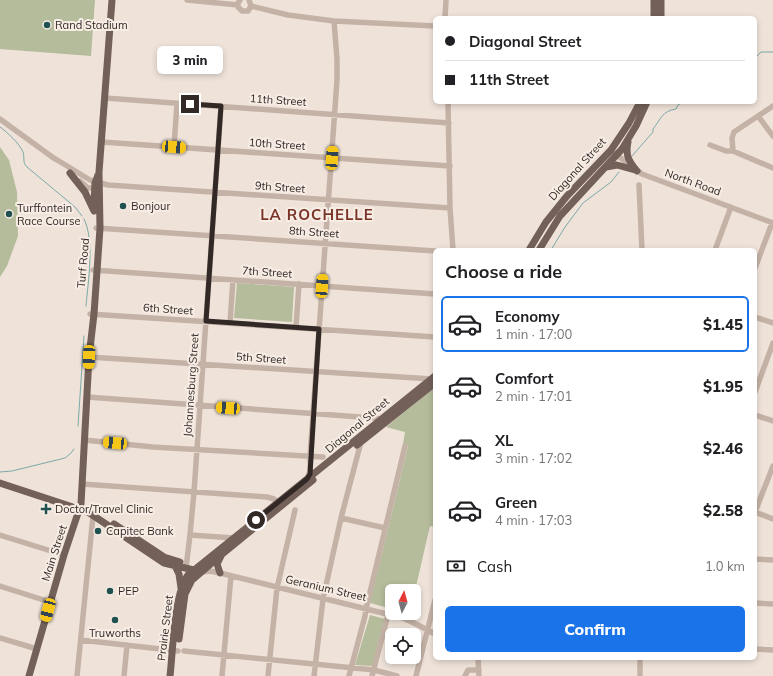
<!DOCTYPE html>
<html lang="en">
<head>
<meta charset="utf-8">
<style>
  :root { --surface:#fff; --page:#f6f6f6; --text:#202124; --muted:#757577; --line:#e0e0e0; --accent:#1a73e8 }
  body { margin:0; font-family:Mulish,sans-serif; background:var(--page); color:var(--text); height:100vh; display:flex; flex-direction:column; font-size:15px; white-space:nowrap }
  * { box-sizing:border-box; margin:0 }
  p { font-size:13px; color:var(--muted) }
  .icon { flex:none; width:22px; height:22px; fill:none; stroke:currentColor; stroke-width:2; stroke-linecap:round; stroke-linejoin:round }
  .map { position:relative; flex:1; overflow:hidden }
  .details { position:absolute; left:433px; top:248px; width:324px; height:412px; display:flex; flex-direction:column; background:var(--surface); border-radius:6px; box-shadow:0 2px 6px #0003 }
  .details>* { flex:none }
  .top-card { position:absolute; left:433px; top:16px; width:324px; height:88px; border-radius:6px; box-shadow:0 2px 6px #0003; display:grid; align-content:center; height:88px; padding:0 12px; background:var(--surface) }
  .needle { width:26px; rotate:6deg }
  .tools { position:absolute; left:385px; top:584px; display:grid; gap:8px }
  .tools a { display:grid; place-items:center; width:36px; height:36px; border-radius:6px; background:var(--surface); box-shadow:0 2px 6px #0003; font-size:20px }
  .end { position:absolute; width:18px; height:18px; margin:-9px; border:5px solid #322927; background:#fff; box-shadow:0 0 0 2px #fff }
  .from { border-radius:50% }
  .bubble { position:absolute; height:28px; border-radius:6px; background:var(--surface); box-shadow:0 2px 6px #0003; font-size:13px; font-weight:800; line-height:28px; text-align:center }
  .car { position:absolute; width:12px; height:24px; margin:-12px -6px; border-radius:5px; box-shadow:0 0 3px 1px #0007; background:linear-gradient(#f5c518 24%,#345 0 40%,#f5c518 0 76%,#345 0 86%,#f5c518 0) }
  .top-card b { display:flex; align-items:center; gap:14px; height:38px; font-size:15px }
  .top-card b+b { border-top:1px solid var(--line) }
  .top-card i { width:10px; height:10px; background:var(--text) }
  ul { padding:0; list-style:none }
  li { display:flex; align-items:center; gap:12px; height:56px; margin:0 8px 6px; padding:0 4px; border:2px solid transparent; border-radius:6px }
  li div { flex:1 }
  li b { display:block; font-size:15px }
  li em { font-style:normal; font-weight:800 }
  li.selected { border-color:var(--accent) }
  li>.icon { width:36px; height:36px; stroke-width:1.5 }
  h2 { padding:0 12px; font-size:18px; line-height:48px }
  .pay { display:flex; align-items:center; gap:10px; height:44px; padding:0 12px; font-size:15px }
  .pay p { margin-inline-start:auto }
  .button { display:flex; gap:8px; margin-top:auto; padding:8px 12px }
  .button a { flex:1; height:46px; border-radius:6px; background:var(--accent); color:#fff; font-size:16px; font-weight:800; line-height:46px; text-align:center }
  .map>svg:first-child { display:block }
  .green { fill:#b4bc9b }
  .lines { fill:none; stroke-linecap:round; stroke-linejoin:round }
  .stream { stroke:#7ba9a7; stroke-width:1 }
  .minor { stroke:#c5b2a7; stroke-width:5.5 }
  .major { stroke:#736059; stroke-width:7 }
  .route { stroke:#322927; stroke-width:5 }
  .poi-dot { fill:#20504f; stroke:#f7ede5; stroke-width:1.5 }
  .labels { text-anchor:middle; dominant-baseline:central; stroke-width:4; stroke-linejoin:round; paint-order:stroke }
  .poi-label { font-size:11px; fill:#322927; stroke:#f7ede5; text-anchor:start }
  .street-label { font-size:11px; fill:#322927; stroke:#f7ede5 }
  .district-label { font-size:15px; font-weight:bold; letter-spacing:1px; fill:#7a3427; stroke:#f7ede5 }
</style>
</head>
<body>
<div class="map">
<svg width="773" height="676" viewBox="0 0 773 676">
  <rect width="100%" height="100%" fill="#efe3d9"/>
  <!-- green -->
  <path class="green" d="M0,0h95l-4,56 -91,-7z
    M0,147l9,13 8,32 1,44 -11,30 -7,11z
    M237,283l57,4 -2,35 -58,-4z
    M435,387v140l-5,-1 -16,69v-4h-22v18l-22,-6 38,-157 -5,-2 2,-12 -19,-5z
    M370,615l15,4 -12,47 -18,-1z"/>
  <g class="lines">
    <!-- stream -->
    <path class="stream" d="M755,58l6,-6h12
      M0,127c8,6 19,16 23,25 2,6 -1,10 4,15l48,40 7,9
      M632,156l21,-24v-3c8,-10 9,-18 23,-20l2,-4 5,-3
      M84,219c11,22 4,63 2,87
      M551,250l14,-23 18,-24 28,-21 8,-10
      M78,426l6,-90
      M0,472l12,-1 53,-13 6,-5 3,-4"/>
    <!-- minor -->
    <path class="minor" d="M187,0l51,5
      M240,0l-2,3v4l4,4h6l3,-5
      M249,0l2,6
      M251,6l37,9 46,6 101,5
      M445,18l1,-18
      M105,98l344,25
      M448,102l2,106 3,42
      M758,116l15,20
      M0,119l55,40
      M102,142l348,24
      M710,145l16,6h7l40,17
      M174,147l3,-44
      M733,151l-1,-13 2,-6 39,-26
      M614,153l28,21 131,49
      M54,158l36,22 18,5 342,23
      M80,181l8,7h10
      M639,185l3,65
      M96,228l339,23
      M715,250l16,-43
      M755,268l17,-45
      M93,270l342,24
      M90,314l345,23
      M755,317l18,6
      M230,323l3,-43
      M296,327l3,-43
      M89,357l343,22
      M755,392l18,-49
      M87,397l287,21 6,1 3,3
      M755,415l18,6
      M84,440l69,7 170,10
      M307,479l3,-8v-15l27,-376v-21l-3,-38
      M82,484l185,13 7,2 7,6
      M755,512l18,-46
      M755,512l18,7
      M341,518l44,10
      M0,535l64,20
      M190,535l44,3
      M755,559l18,1
      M186,568l4,-33 4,-43 27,-386
      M202,572l8,-1 10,2 183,45 15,7 17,9
      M0,586l50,16
      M755,603l18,1
      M0,638l37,11
      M81,640l97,11
      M755,649l18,1
      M184,651l190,19 23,6
      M478,658l1,18
      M640,658v18
      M77,676l16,-160
      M124,676l3,-31
      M222,676l9,-100
      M268,676l9,-88 18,-78
      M314,676l9,-77 18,-81 20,-76
      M349,676l16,-60 1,-7 39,-163
      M372,676l16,-61
      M416,676l19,-76
      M465,676l3,-6h11"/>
    <!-- major -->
    <path class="major" d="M661,0v18
      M654,18v-18
      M628,142c-3,13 1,20 9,29
      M606,167l11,-2 18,5
      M70,173l15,19 9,19
      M94,204l1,-21 3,-8
      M529,250l17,-28 21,-26 44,-46 18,-27 11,-21
      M539,250l21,-34 62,-67 14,-23 11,-24
      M357,445l78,-62
      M0,483l88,29 76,51 34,8
      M114,524l50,33 16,5
      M175,566l4,8 2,14
      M220,573l-3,-9 4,-8
      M179,639l6,-45 7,-14 29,-25 92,-75
      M29,676l35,-121 17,-51 8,-147 5,-43 6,-86 -1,-56 13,-172
      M170,676c3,-25 4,-83 18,-101l247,-199"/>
  </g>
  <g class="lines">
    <!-- route -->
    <path class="route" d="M190,104l31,2 -15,215 113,8 -9,145 -3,5 -51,41"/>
  </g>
  <!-- markers -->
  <g class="poi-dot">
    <circle cx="47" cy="25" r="4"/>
    <circle cx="123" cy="206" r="4"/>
    <circle cx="9" cy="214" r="4"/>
    <path d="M44 503h4v4h4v4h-4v4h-4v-4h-4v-4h4z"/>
    <circle cx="98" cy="531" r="4"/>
    <circle cx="110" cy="591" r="4"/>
    <circle cx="115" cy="620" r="4"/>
  </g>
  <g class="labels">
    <!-- poi labels -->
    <g class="poi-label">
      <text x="55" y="25">Rand Stadium</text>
      <text x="131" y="206">Bonjour</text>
      <text x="17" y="208">Turffontein<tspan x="17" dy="13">Race Course</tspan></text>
      <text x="55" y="509">Doctor/Travel Clinic</text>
      <text x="106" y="531">Capitec Bank</text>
      <text x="118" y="591">PEP</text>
      <text x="115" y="633" text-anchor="middle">Truworths</text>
    </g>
    <!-- street labels -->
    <g class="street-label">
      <text transform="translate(278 100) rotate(4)">11th Street</text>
      <text transform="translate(277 144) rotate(4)">10th Street</text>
      <text transform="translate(577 169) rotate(-48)">Diagonal Street</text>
      <text transform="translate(693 182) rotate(20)">North Road</text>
      <text transform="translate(280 187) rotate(4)">9th Street</text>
      <text transform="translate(314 232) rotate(4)">8th Street</text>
      <text transform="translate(83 263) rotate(-85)">Turf Road</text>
      <text transform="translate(267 272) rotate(4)">7th Street</text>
      <text transform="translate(168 309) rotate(4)">6th Street</text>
      <text transform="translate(261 358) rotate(4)">5th Street</text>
      <text transform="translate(191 385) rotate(-86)">Johannesburg Street</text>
      <text transform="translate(357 425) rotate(-40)">Diagonal Street</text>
      <text transform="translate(54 553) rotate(-72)">Main Street</text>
      <text transform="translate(326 588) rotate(13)">Geranium Street</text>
      <text transform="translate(165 628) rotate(-83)">Prairie Street</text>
    </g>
    <!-- district labels -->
    <g class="district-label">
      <text x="317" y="214">LA ROCHELLE</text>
    </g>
  </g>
</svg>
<div class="tools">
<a><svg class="needle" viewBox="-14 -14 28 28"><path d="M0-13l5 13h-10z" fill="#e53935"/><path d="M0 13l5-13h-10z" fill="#757577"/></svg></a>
<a><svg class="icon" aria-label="locate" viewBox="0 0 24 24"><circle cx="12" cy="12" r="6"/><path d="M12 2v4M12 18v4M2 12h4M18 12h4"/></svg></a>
</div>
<i class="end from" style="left:256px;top:520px"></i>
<i class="end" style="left:190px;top:104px"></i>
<div class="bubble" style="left:157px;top:46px;width:66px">3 min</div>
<i class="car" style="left:174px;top:147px;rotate:94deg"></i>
<i class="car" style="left:332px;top:158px;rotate:4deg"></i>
<i class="car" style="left:322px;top:286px;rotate:4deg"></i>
<i class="car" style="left:89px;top:357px;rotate:182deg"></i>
<i class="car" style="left:228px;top:408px;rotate:274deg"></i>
<i class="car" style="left:115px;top:443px;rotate:275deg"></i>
<i class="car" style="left:48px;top:610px;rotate:195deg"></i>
<div class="top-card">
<b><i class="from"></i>Diagonal Street</b>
<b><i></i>11th Street</b>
</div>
<section class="details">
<h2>Choose a ride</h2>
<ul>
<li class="selected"><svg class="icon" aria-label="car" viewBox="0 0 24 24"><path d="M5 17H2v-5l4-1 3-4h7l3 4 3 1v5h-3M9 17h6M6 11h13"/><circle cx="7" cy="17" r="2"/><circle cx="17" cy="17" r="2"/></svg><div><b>Economy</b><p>1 min · 17:00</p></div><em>$1.45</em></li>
<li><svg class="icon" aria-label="car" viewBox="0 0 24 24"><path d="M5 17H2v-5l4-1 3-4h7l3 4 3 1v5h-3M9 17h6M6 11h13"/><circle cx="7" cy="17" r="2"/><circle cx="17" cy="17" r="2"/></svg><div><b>Comfort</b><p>2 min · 17:01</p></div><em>$1.95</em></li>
<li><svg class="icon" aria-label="car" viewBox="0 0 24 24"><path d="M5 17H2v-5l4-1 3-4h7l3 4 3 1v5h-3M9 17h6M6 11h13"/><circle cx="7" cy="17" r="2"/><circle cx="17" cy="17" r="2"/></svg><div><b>XL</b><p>3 min · 17:02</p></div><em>$2.46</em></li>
<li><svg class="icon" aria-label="car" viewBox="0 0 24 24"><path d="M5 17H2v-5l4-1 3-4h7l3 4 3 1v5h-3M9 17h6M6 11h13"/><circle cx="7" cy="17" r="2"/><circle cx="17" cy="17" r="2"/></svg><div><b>Green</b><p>4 min · 17:03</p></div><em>$2.58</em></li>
</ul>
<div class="pay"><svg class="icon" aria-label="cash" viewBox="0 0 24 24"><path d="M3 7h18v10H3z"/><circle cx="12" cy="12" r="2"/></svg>Cash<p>1.0 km</p></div>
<div class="button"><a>Confirm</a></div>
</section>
</div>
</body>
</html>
